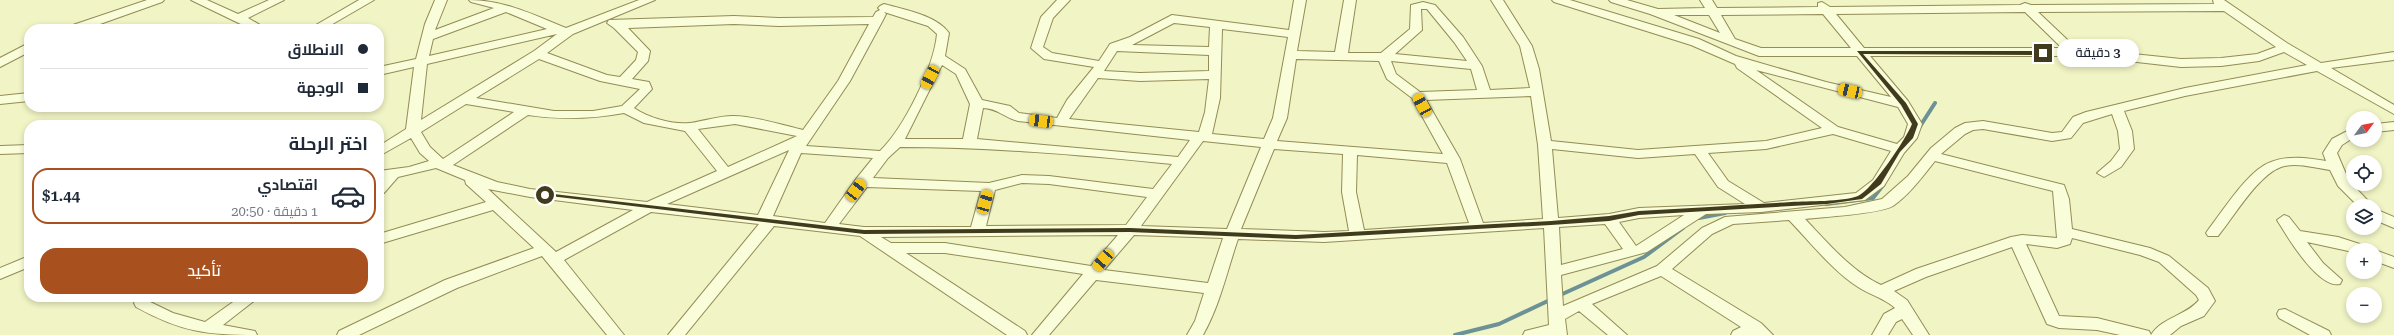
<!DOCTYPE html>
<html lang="ar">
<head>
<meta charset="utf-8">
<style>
  :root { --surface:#fff; --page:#f2f2f3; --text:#1f2937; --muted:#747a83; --line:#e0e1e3; --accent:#a9501f }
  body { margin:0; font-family:"Roboto Serif",Cairo,serif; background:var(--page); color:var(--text); direction:rtl; height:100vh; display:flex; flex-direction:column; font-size:15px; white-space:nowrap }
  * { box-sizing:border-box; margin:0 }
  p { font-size:13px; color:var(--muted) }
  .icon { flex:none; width:22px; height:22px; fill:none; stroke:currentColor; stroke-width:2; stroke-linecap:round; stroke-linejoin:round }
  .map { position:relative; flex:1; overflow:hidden; direction:ltr }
  .side { position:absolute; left:24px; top:120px; width:360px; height:182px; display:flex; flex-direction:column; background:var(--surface); border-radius:16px; box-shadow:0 2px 6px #0003; direction:rtl }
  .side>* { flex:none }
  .hud { position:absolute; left:24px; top:24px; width:360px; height:88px; border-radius:16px; box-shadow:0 2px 6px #0003; direction:rtl; display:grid; align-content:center; height:88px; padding:0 16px; background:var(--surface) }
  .needle { width:26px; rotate:58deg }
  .controls { position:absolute; left:2346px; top:111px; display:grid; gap:8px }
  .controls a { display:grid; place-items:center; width:36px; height:36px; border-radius:50%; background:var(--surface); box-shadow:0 2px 6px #0003; font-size:20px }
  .end { position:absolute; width:18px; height:18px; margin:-9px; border:5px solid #403b1d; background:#fff; box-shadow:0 0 0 2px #fff }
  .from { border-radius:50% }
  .bubble { position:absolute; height:28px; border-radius:14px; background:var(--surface); box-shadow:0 2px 6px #0003; font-size:13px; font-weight:600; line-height:28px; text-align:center; direction:rtl }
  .car { position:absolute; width:12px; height:24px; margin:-12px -6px; border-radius:5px; box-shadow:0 0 3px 1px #0007; background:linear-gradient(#f5c518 24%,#345 0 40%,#f5c518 0 76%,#345 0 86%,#f5c518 0) }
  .hud b { display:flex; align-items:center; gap:14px; height:38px; font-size:15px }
  .hud b+b { border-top:1px solid var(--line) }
  .hud i { width:10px; height:10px; background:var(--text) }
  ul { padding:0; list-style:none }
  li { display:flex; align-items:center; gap:12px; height:56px; margin:0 8px 6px; padding:0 8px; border:2px solid transparent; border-radius:16px }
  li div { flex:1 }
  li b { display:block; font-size:15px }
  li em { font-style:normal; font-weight:600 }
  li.current { border-color:var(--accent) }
  li>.icon { width:36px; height:36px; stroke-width:1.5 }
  h2 { padding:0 16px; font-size:18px; line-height:48px }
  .action { display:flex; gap:8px; margin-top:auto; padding:8px 16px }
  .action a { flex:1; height:46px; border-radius:16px; background:var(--accent); color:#fff; font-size:16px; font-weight:600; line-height:46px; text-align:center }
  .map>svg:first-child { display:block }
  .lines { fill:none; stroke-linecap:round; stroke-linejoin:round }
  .stream { stroke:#6c9196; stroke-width:4 }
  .street-casing { stroke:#928c57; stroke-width:2 }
  .street { fill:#fafdd9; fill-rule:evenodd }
  .route { fill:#403b1d }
</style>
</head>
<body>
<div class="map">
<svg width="2394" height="335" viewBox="0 0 2394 335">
  <rect width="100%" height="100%" fill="#f1f4c4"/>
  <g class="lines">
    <!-- stream -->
    <path class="stream" d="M1919,128l16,-25
      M1826,204l47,-6 11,-14
      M1699,218l26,-5
      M1558,296l86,-39 39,-29
      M1455,335l44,-11 53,-25"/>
    <defs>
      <path id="street" d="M147,0h17l-2,2 -76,27h-18l2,-3z
        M191,0h16l31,14 31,-14h15l-36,18 19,11h-16z
        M359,0h15l-50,29h-15z
        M435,0h12l-12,30 59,-22 -23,-6 -2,-2c35,0 65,15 97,28l73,-28h16l-82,34 -26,19 60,22 13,2 16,-17 2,-8 -24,-24 -7,-5 2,-3 125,-4 45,2 94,-1 3,-5 4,-2 -2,-2 2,-2 4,-2c21,6 52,11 65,29l-4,23 20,13 17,31 28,6 9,7 38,5 10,-18 27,-33 -50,-8 -13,-11 10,-31 16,-17h13l-17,18 -10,29 9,6 47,8 11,-17 20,-7 42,-22 117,15 5,-30h12l-9,51 38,1 9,-52h12l-8,53h33l29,-24 1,-24 12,-3 12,3 28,32 19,29 8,24 40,-2 -10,-42 -29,-46h12l29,46 7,23 12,72 87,9 128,-9 56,-13 -85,-60 -2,-4 -44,-19 -137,-43 -2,-2h18l129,39 37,17 90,26 65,15 -34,-41h-98l-109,-42 -39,-12 -2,-2h18l31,9 47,-1 -5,-8h12l5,8 101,-1v-4l4,-1 8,5 190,-2 5,-2 6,2 183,-1 -1,-4h11l63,43 34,20 73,-11v8l-63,8 63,37v9l-77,-43 -132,25 -61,15 8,20 2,18 -13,18 -17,10 -7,-4 14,-12 9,-12 -2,-18 -6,-17 -29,9 -12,15 -19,3 -69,-12 -10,1 -8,4 -24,20 123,31 5,14 3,30 78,19 19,8 39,32 7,13 -11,15 -23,10 -11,9h-50l-23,-5 -38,-2 -12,-4 -35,-77 -86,30 -32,14 13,9 22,35h-16l-11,-16 -6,3 -8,13h-16l12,-21 11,-6c-11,-10 -25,-13 -37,-21 -24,-15 -49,-46 -69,-67l-56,4 -21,10 -40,35 89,54 12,12h-42l2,-4 8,-4 -80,-51 -69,28 35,31h-19l-29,-24 -14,8 2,16h-44l2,-4 24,-6 -5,-97 -220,14 -86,-3c-11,32 -18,66 -35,96h-16l8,-14 9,-28 -108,-13 -47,55h-17l51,-61 -138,-21h-39l119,78 2,4h-20l-147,-99 -86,-10 -89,109h-17l91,-111 -108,-12 -87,48 60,75h-17l-65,-79 -85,32 -98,47h-22l2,-4 106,-51 89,-32 -41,-38 -114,34v-10l107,-32 -20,-18 -1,-4 -29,-12 -38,9 -14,16 -5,1v-13l2,-2h-2v-8l30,-4 20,-6 -9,-8 -9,-15 -32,18v-10l27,-17 8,-62 -35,8v-8l37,-8 9,-35zM1421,9h6l27,33 13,19 -72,-7 27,-24zM2224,11l52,36 -19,7 -36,4 -40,1 -105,-11 -38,-36zM506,12l41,17 -118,27 4,-17zM884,12l44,14 9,8c-3,33 -33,94 -57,117l-74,-5 44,-65 33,-61 3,-6zM2025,12l37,36h-198l-28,-34zM1823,14l28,34h-90l-26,-9 -14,-24zM1674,15h35l11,18zM1174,23l36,4 -1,20 -77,-2zM734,24l45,2 90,-2 -31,57 -35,49c-21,-5 -49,-14 -70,-14 -15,0 -28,5 -43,7 -17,2 -41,-5 -56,-15l18,-19 -3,-7 -17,-3 16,-18 2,-10 -22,-23zM1222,29l66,8 -15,81 -9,21 -52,-5 8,-36zM557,34l-23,17 -113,69 6,-56zM1117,51l92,4v16l-69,2 -36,-2zM2284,52l23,13 -122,23 -99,24 -13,5 -11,15 -10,1 -69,-12 -18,2 -10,5 -24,20 -23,28 -26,23 -37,8 -120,10 -23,11 -45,38 -94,40 -2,-31 86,-23 59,-38 55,-2 104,-12 19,-14 20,-33 13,-15 5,-14 -14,-23 -38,-45h214l97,11 40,-1 38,-5zM539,59l61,22 40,8 -18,17 -29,5h-39l-78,-13zM1296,59l83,2 8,18 25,19 31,56 -166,-13 10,-23zM1391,61l80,8 6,21 -57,2 -24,-18zM942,65l14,9 14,30 -7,35h-58zM1756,70l142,37 10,17 -4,13 -7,7 -59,-17zM1098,78l42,3 69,-2 -4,33 -6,20 -130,-13zM1531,96l7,49 5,74 -60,4 -23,-64 -34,-59zM466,104l48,8 -71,47 -13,-12 -9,-15zM983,108c14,0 22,10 35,13l172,19 -12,17 -201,-18zM624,113l20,10 41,8 32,40 -70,31 -117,-13 -33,-7 -44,-17 75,-50c33,5 63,4 96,-2zM735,124l62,12 -69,31 -30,-38zM1833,134l58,17 -18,29 -17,13 -92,10 -36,-22 -20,-28 58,-4zM1203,141l58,6 -34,82 -86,-3zM900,147c91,0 181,8 272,17l-19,25 -104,-13 -27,-1 -33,8 -116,-5 15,-20zM1274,149l69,5 -1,38 7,39 -25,1 -83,-3zM1552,149l86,9 57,-4 23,33 27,17 -106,4 -30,6 -51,4zM789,150l-31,65 -91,-11zM801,153l72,5 -17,21 -31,44 -52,-7zM1357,155l90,8 22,60 -105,7 -8,-38zM1935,161l118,30 4,47 -35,-3 -11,2 -95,32 -35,16c-30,-14 -54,-43 -76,-66 17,-2 75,-5 88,-13 16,-11 30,-30 42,-45zM1022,183l27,1 98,13 -21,28 -140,1 9,-36zM867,187l114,4 -10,36h-107l-25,-3zM488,189l42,8 103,13 -77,42zM1684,215l-48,31 -17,-24 20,-4zM1605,224l18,25 -62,16 -2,-38zM1118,235l-27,31 -146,-23h-54l-10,-6zM1134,235l89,3 -15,45 -104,-13zM2072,238l68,17 19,7 37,33 3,5c-13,16 -37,17 -48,35l-2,-4 -52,-13 -38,-2 -33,-72 31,4 13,-4z
        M29,43v9l-29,15v-9z
        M29,93v8l-29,3v-8z
        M2394,122v8l-19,2v-8z
        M2353,128v10l-11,7 -5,8 12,28 24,25h-15l-20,-20 -8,-16c-15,-2 -34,-8 -49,-3 -23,8 -48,51 -63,69h-10l-2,-3 2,-3c15,-19 40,-60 63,-68 18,-7 37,-4 55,-1l-3,-8 9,-14z
        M29,145v8l-29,1v-8z
        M2375,209l19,8v11l-19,-8z
        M2284,215l5,2 11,14 38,6 31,10 3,3 -19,2 -46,-10 16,21 19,17 -2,4c-22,5 -53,-48 -63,-64z
        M2375,250l19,7v11l-19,-7z
        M29,256v11l-29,12v-11z
        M240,297h19l-36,28 32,6 2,4c-50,0 -76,-3 -121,-28l-2,-4 2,-4 6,-1 31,15 32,9z
        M2285,309l44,22 2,4h-21l-31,-17 -2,-4 2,-4z"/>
    </defs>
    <!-- street casing -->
    <use href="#street" class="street-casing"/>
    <!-- street -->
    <use href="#street" class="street"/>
  </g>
  <!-- route -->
  <path class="route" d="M1857,51h186l3,2 -3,2 -180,-1 43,49 12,21 -5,14 -13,14 -19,32 -19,15 -35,5 -188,11 -30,6 -58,4 -255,14 -166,-7 -266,2 -322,-39 3,-2 319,37 266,-2 166,7 255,-14 58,-5 30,-5c51,-3 101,-6 152,-9 17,-1 51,0 67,-6 14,-6 48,-57 54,-72l-11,-19z"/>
</svg>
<div class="controls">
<a><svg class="needle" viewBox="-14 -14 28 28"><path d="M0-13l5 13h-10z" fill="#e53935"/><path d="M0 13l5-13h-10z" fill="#747a83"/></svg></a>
<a><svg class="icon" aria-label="locate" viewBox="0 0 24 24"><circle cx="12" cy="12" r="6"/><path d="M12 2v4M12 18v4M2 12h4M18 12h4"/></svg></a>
<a><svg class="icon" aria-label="layers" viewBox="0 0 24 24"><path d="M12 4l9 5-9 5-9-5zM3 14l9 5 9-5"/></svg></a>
<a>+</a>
<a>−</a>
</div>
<i class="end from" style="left:545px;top:195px"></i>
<i class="end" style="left:2043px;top:53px"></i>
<div class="bubble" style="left:2057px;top:39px;width:82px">3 دقيقة</div>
<i class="car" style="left:930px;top:77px;rotate:208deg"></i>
<i class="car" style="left:1850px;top:91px;rotate:283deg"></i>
<i class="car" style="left:1422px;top:105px;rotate:331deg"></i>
<i class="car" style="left:1041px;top:121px;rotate:277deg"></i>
<i class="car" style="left:856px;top:190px;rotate:37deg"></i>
<i class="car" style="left:985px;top:202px;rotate:16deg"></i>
<i class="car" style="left:1103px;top:260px;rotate:221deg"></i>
<div class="hud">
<b><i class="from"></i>الانطلاق</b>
<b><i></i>الوجهة</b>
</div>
<section class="side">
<h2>اختر الرحلة</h2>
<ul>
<li class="current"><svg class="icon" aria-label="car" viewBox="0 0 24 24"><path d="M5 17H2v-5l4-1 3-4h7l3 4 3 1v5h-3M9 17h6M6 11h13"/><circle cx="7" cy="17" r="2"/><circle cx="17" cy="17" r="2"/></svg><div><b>اقتصادي</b><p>1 دقيقة · 20:50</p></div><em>$1.44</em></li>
</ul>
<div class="action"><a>تأكيد</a></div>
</section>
</div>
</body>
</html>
